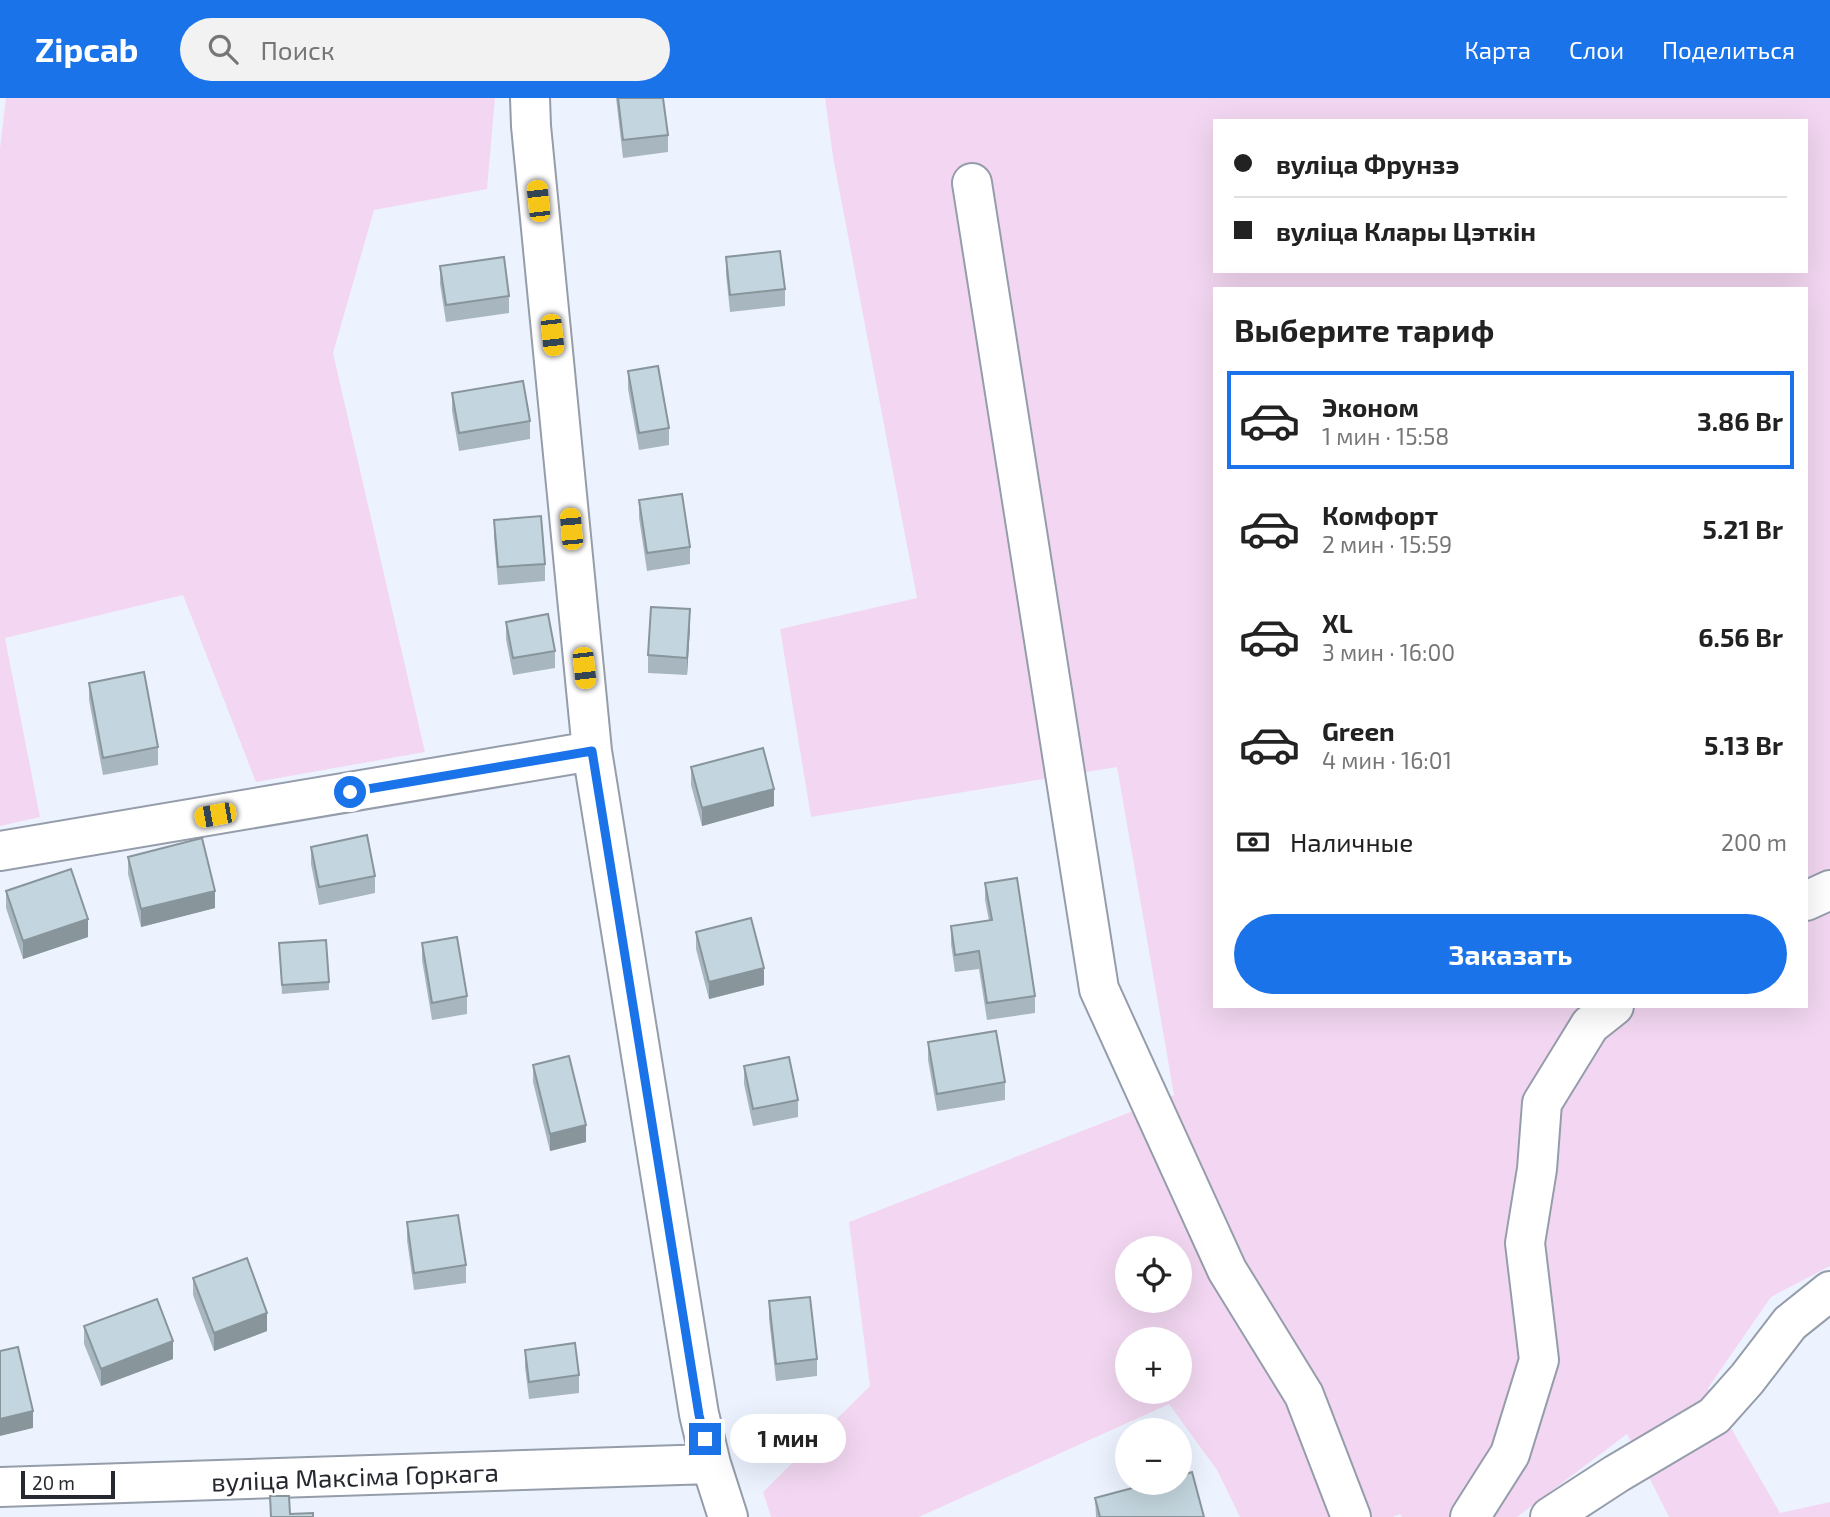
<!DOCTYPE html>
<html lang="ru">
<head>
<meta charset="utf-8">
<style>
  :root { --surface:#fff; --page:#f2f2f2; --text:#222; --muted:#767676; --line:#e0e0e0; --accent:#1a73e8 }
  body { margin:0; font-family:"Exo 2",sans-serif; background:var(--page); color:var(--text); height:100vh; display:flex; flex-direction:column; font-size:26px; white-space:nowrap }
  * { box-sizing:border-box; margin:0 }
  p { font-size:23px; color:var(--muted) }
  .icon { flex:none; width:38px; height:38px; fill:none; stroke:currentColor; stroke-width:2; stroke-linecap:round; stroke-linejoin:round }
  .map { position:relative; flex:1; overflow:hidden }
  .panel { position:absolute; left:1213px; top:189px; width:595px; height:721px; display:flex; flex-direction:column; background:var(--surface); border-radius:0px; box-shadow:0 7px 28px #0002 }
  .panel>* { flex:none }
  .top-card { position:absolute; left:1213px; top:21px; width:595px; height:154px; border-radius:0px; box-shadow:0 7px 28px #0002; display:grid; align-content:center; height:154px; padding:0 21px; background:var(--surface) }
  .fabs { position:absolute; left:1115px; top:1138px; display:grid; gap:14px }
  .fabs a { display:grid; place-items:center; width:77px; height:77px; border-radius:50%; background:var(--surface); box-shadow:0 7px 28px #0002; font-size:35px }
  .scale { position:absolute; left:21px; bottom:18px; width:94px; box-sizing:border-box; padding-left:7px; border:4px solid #25282e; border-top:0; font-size:19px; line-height:24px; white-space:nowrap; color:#25282e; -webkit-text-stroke:5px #fff; paint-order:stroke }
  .end { position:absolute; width:32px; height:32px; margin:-16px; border:9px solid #1a73e8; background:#fff; box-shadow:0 0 0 4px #fff }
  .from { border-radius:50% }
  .bubble { position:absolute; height:49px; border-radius:24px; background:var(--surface); box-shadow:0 7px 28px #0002; font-size:23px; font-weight:700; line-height:49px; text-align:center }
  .car { position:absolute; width:21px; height:42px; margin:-21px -10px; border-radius:9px; box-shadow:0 0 5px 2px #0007; background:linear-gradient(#f5c518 24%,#345 0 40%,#f5c518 0 76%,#345 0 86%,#f5c518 0) }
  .top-card b { display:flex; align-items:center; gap:24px; height:66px; font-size:26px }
  .top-card b+b { border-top:2px solid var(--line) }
  .top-card i { width:18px; height:18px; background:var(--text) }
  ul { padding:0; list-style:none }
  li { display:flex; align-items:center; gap:21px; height:98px; margin:0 14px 10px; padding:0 7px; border:4px solid transparent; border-radius:0px }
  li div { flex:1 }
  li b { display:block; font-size:26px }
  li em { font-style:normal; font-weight:700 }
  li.current { border-color:var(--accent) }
  li>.icon { width:63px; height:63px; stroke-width:1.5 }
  h2 { padding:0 21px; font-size:32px; line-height:84px }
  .pay { display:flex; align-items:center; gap:18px; height:77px; padding:0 21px; font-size:26px }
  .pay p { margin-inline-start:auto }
  .action { display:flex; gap:14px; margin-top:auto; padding:14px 21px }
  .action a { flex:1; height:80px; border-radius:42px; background:var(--accent); color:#fff; font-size:28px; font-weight:700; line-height:80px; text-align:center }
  header { display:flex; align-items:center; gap:42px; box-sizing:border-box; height:98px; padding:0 35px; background:var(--accent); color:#fff }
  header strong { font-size:33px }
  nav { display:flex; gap:38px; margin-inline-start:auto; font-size:24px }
  .search { width:490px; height:63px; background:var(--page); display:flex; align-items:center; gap:18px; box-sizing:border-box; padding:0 24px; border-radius:38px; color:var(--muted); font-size:26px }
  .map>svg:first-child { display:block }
  .green { fill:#f3d7f2; fill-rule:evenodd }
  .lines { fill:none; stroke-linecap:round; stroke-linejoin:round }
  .minor-casing { stroke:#959dab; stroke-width:42 }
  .minor { stroke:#fff; stroke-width:38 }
  .wall { fill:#a8b7bf }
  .shaded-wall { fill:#88959b }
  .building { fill:#c3d5de; stroke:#88959b; stroke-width:2 }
  .route { stroke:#1a73e8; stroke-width:9 }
  .labels { text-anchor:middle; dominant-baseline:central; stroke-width:5; stroke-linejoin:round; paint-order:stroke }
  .street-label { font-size:26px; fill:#25282e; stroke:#fff }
</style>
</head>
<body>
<header>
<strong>Zipcab</strong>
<div class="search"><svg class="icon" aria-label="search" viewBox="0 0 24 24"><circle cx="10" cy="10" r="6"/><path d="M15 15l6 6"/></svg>Поиск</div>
<nav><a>Карта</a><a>Слои</a><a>Поделиться</a></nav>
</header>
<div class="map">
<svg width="1830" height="1419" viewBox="0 0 1830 1419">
  <rect width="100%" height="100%" fill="#ecf3ff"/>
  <!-- green -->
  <path class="green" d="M6,0h489l-8,91 -113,21 -41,143 92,399 -169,30 -73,-187 -178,43 35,179 -40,9v-678z
    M825,0h1005v1168l-59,31 -63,91 72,125 50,-11v15h-161l-42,-83 -110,83h-115l-2,-3 -7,3h-153l-23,-47 -48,-66 -250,113h-148l-8,-25 107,-106 -21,-164 325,-127 -57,-328 -306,50 -31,-188 137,-31 -84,-441zM1214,23h592v150h-592zM1214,191h592v717h-592zM1127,1150h53v52h-53zM1127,1241h53v52h-53z"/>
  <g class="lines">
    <defs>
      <path id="minor" d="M530,0l1,28 61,625 107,663 12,50 17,53
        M972,85l127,806 128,281 77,125 47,122
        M0,753l592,-100
        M1806,803l24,-11
        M0,1389l711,-23
        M1470,1419l40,-63 29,-94 -14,-117 12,-74 5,-66 48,-78 24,-19
        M1550,1419l66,-43 98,-58 33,-37 43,-56 40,-32"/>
    </defs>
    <!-- minor casing -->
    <use href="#minor" class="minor-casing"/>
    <!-- minor -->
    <use href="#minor" class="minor"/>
  </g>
  <!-- wall -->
  <path class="wall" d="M616,0h47l5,37v17l-45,6z
    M726,159l59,32v17l-55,6 -4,-38z
    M440,168l69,30v17l-63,9 -6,-38z
    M628,273l41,57v17l-30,5 -11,-61z
    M452,295l78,28v18l-71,12 -7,-40z
    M639,402l51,47v17l-43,7 -8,-53z
    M494,422l51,44v17l-47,4 -4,-48z
    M506,524l49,29v17l-42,7 -7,-36z
    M690,529l-3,48 -39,-2v-18z
    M89,585l69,64v18l-55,10 -14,-75z
    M691,669l83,39 -72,20 -11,-41z
    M311,749l64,29v17l-56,12 -8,-41z
    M128,759l87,51 -74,19 -13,-53z
    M985,785l50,113v17l-48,7 -8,-51 -24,3 -4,-28v-18l38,-5 -4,-21z
    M6,793l82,46 -65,22 -17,-51z
    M696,834l68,53 -55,14 -13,-50z
    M279,845l50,39v8l-47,4z
    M422,845l45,53v18l-35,6 -10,-60z
    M928,944l77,40v18l-68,11 -9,-51z
    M533,967l53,77 -36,9 -17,-69z
    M744,968l54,34v17l-45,9 -9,-42z
    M407,1124l59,43v18l-52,7 -7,-50z
    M193,1180l74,53 -53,20 -21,-56z
    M769,1203l48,58v17l-41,5 -7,-62z
    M84,1228l89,33 -72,27 -17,-42z
    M525,1252l54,25v18l-50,6 -4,-32z
    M1095,1400l109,19h-108z"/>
  <!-- shaded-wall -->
  <path class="shaded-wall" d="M690,511v18l-3,48v-17z
    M774,691v17l-72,20v-18z
    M215,793v17l-74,19v-18z
    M88,821v18l-65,22v-18z
    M764,870v17l-55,14v-17z
    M586,1027v17l-36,9v-17z
    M267,1215v18l-53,20v-18z
    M173,1243v18l-72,27v-17z
    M33,1313v17l-33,8v-17z"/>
  <!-- building -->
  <path class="building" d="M618,0h45l5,37 -45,5z
    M780,153l5,38 -55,6 -4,-38z
    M504,159l5,39 -63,9 -6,-39z
    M658,268l11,62 -30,5 -11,-62z
    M523,283l7,40 -71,12 -7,-40z
    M682,396l8,53 -43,6 -8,-53z
    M541,418l4,48 -47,3 -4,-47z
    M651,509l39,2 -3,49 -39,-3z
    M548,516l7,37 -42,7 -7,-36z
    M144,574l14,75 -55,11 -14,-75z
    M763,650l11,41 -72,19 -11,-41z
    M367,737l8,41 -56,11 -8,-40z
    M202,740l13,53 -74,18 -13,-52z
    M71,771l17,50 -65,22 -17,-50z
    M1017,780l18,118 -48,7 -8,-52 -24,4 -4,-29 41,-6 -7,-37z
    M751,820l13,50 -55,14 -13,-50z
    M457,839l10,59 -35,7 -10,-60z
    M326,842l3,42 -47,3 -3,-42z
    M996,933l9,51 -68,12 -9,-52z
    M569,958l17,69 -36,9 -17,-69z
    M789,959l9,43 -45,9 -9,-43z
    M458,1117l8,50 -52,8 -7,-51z
    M247,1160l20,55 -53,20 -21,-55z
    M810,1199l7,62 -41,5 -7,-63z
    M157,1201l16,42 -72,28 -17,-43z
    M575,1245l4,32 -50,7 -4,-32z
    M18,1249l15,64 -33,8v-68z
    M1192,1374l12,45h-104l-5,-19 60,-16h25v-6z
    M270,1398h19l1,18 23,-1v4h-42z"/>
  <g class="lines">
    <!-- route -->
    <path class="route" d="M350,694l242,-41 107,664 6,24"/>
  </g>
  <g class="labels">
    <!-- street labels -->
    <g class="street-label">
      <text transform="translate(355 1378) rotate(-2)">вуліца Максіма Горкага</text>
    </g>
  </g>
</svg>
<div class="fabs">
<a><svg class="icon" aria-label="locate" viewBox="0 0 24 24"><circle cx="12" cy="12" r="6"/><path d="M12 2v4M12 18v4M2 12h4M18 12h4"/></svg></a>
<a>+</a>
<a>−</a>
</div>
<div class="scale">20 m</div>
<i class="end from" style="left:350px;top:694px"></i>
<i class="end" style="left:705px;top:1341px"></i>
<div class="bubble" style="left:730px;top:1316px;width:116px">1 мин</div>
<i class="car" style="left:538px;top:103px;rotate:354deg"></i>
<i class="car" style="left:552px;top:237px;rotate:174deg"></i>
<i class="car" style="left:571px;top:431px;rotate:355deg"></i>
<i class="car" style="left:584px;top:570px;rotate:174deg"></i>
<i class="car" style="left:215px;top:717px;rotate:260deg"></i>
<div class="top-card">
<b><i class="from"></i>вуліца Фрунзэ</b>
<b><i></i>вуліца Клары Цэткін</b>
</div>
<section class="panel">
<h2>Выберите тариф</h2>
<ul>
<li class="current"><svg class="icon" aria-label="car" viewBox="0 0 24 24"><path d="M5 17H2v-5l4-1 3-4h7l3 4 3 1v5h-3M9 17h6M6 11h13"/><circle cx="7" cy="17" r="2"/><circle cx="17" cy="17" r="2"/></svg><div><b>Эконом</b><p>1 мин · 15:58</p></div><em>3.86 Br</em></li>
<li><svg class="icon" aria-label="car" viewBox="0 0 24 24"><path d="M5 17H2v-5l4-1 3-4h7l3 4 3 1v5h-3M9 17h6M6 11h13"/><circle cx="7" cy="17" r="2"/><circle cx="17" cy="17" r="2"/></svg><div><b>Комфорт</b><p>2 мин · 15:59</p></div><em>5.21 Br</em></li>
<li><svg class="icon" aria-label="car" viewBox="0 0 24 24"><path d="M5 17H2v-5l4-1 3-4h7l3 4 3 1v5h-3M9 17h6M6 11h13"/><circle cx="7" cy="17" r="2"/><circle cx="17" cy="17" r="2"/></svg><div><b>XL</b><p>3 мин · 16:00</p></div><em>6.56 Br</em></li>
<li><svg class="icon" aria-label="car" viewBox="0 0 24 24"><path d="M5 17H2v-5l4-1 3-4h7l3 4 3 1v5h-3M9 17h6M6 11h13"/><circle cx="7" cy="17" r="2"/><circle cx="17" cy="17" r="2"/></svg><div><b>Green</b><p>4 мин · 16:01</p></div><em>5.13 Br</em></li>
</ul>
<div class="pay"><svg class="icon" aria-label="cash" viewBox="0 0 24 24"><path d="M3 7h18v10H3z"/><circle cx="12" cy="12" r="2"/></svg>Наличные<p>200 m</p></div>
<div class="action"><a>Заказать</a></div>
</section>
</div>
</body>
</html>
